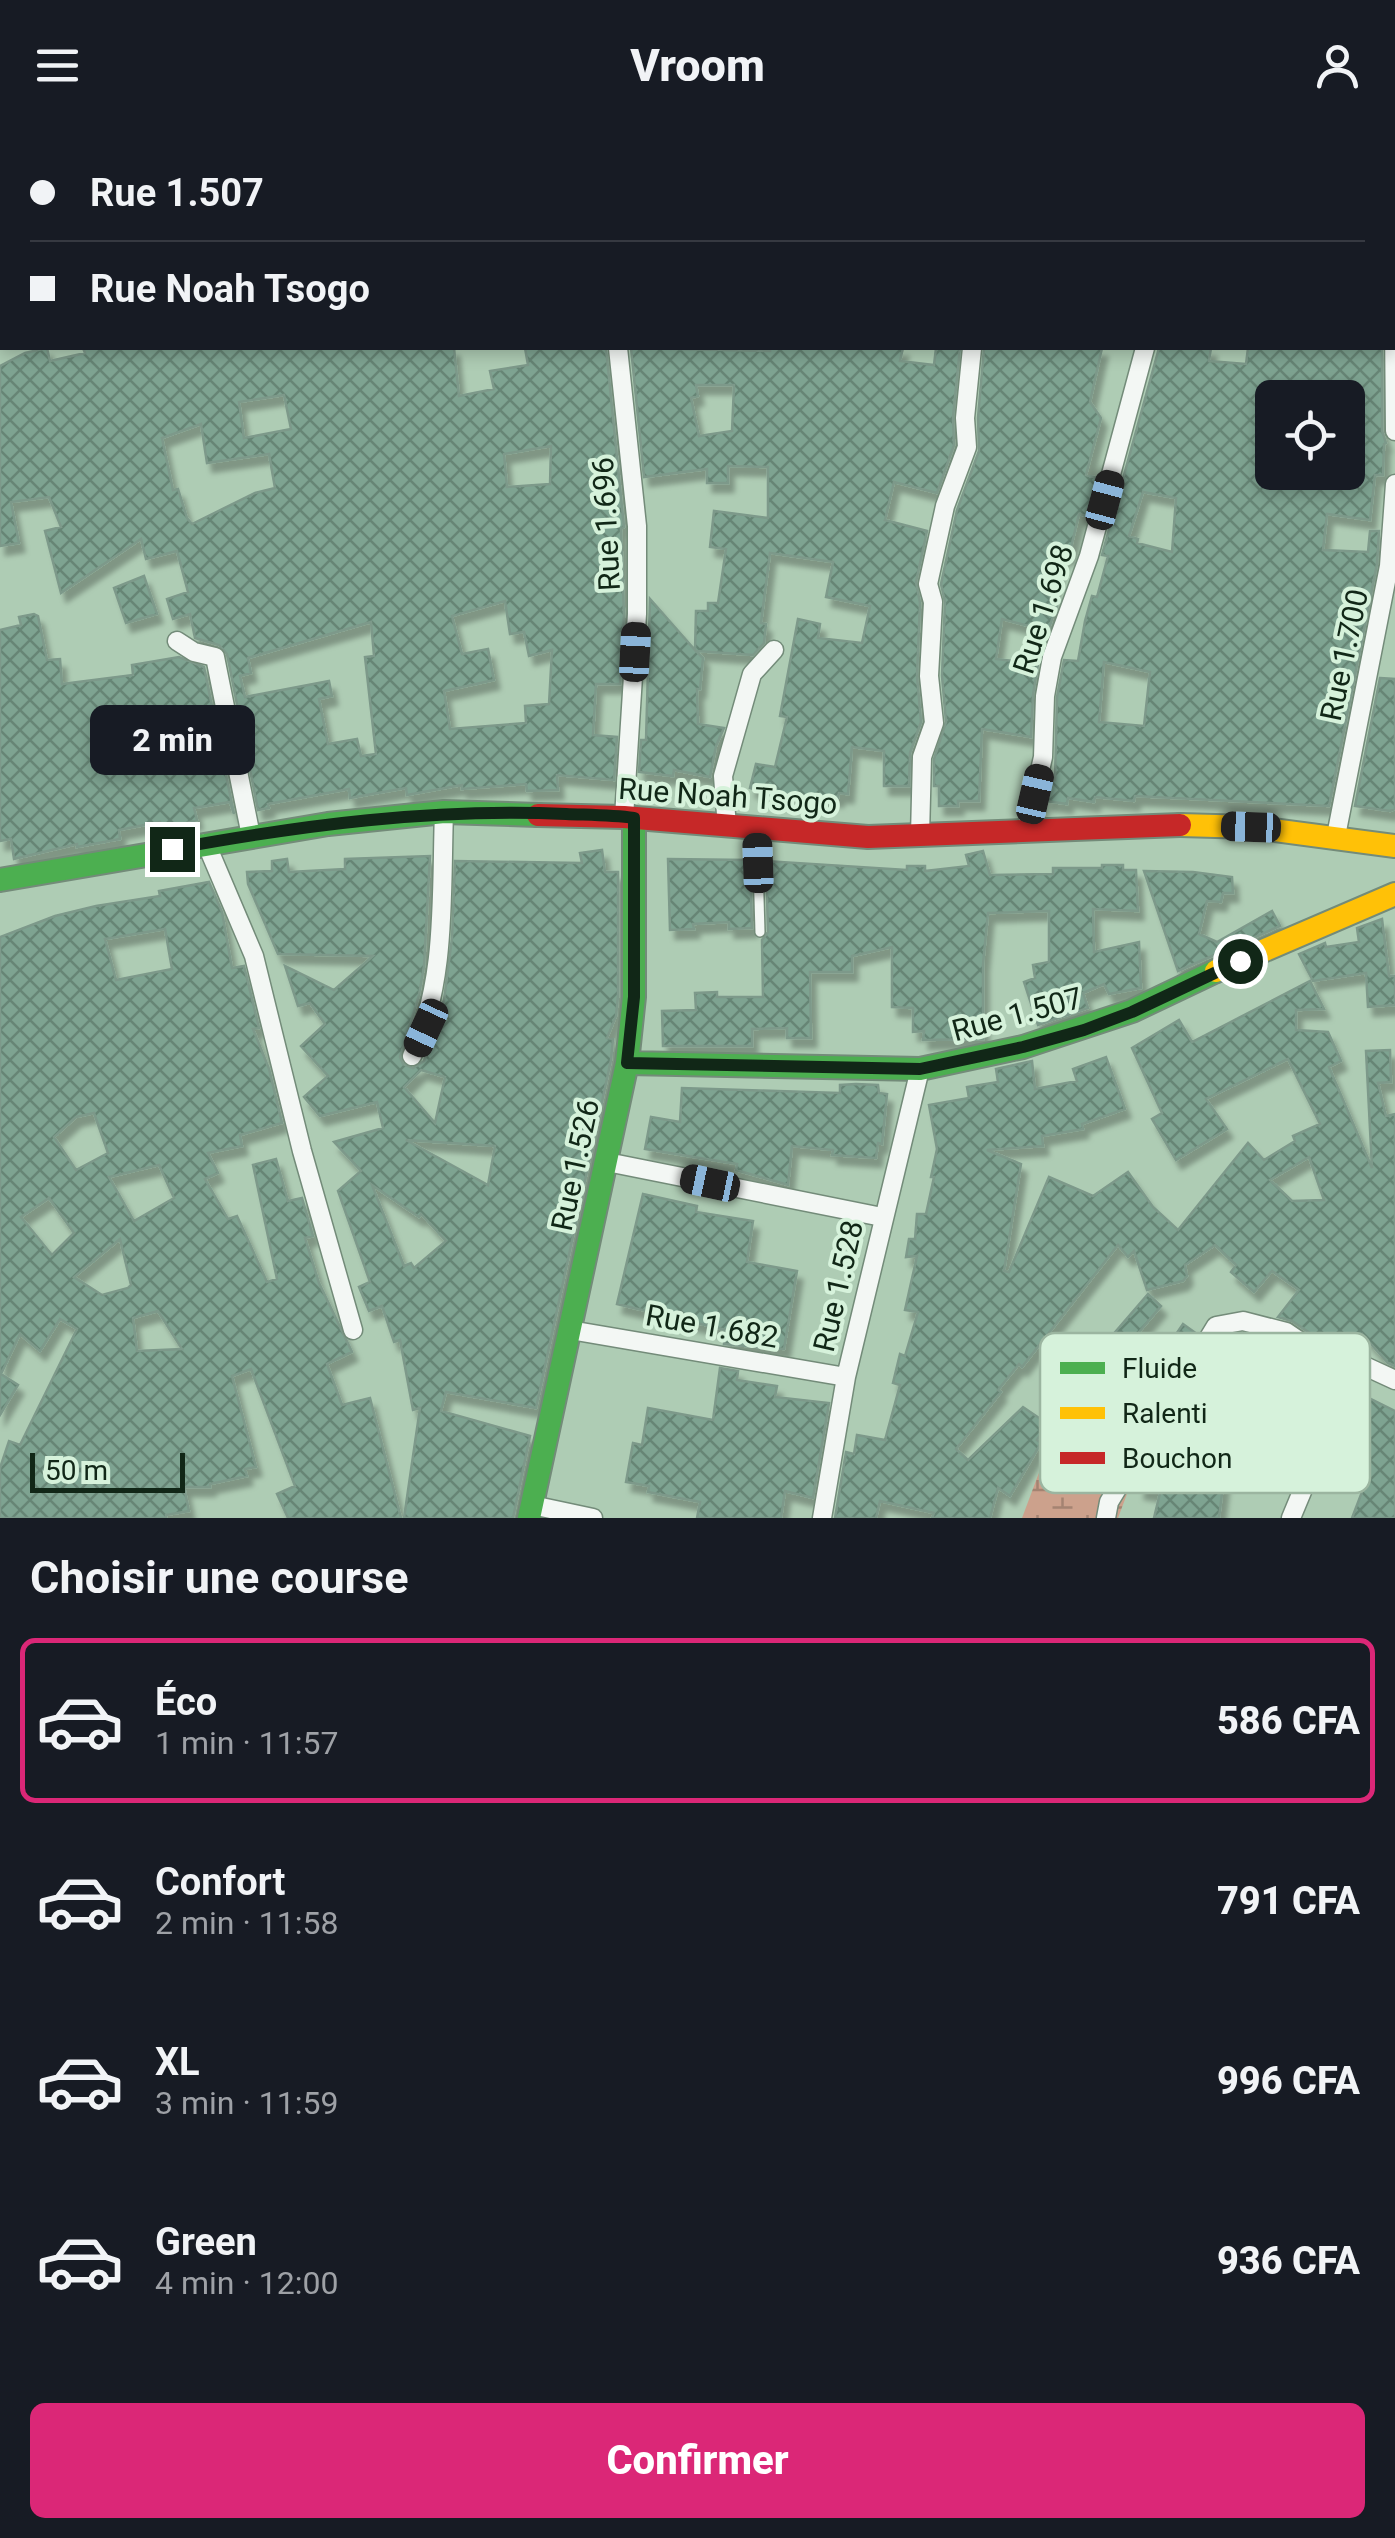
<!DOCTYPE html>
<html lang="fr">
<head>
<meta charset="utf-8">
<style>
  :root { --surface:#171b24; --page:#20242c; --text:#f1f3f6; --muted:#9ea1a6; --line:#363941; --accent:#db2777 }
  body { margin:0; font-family:Roboto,sans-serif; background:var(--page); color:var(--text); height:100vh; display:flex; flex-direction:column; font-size:38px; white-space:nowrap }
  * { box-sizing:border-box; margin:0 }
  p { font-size:32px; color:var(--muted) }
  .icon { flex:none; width:55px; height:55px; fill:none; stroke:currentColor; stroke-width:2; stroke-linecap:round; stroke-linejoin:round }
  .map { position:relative; height:1388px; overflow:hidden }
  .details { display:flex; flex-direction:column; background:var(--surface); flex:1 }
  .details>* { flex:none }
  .hud { position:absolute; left:0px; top:0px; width:1395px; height:220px; box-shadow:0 5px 15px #0003; display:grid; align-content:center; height:220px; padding:0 30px; background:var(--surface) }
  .fabs { position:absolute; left:1255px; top:250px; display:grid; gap:20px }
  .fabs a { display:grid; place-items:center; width:110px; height:110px; border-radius:15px; background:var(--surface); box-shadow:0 5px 15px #0003; font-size:50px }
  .scale { position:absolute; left:30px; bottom:25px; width:155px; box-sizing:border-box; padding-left:10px; border:5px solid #112717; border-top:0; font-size:28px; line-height:35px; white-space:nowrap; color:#112717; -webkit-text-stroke:8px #d6f2db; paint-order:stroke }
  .end { position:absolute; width:45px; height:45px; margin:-22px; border:12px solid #112717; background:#fff; box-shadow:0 0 0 5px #fff }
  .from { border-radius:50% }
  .bubble { position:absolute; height:70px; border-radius:15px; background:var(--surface); box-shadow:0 5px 15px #0003; font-size:32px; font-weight:800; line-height:70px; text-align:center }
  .car { position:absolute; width:30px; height:60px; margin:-30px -15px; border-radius:12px; box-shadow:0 0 8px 2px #0007; background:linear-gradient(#222 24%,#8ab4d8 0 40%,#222 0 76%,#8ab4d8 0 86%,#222 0) }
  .hud b { display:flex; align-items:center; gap:35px; height:95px; font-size:38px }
  .hud b+b { border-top:2px solid var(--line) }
  .hud i { width:25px; height:25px; background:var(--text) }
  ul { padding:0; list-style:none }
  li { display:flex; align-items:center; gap:30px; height:165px; margin:0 20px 15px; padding:0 10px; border:5px solid transparent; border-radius:15px }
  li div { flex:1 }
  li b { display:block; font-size:38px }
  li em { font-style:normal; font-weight:800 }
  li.current { border-color:var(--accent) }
  li>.icon { width:90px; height:90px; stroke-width:1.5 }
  h2 { padding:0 30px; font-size:45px; line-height:120px }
  .button { display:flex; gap:20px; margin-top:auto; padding:20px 30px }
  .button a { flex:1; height:115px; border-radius:15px; background:var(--accent); color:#fff; font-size:40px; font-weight:800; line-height:115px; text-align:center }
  header { display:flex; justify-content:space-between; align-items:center; height:130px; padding:0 30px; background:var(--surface); font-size:45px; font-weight:800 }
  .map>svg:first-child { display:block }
  .wetland { fill:url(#wetland-marsh) }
  .building { fill:url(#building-cross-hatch); stroke:#7d998a; stroke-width:2.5; fill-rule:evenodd; filter:url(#shadow) }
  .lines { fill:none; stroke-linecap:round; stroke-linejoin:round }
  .lane-casing { stroke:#738b79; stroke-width:12 }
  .street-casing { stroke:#738b79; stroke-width:21 }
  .fast-casing { stroke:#738b79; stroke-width:26 }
  .slow-casing { stroke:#738b79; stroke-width:26 }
  .jam-casing { stroke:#738b79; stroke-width:26 }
  .lane { stroke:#f3f7f4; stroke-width:9 }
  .street { stroke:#f3f7f4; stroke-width:18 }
  .fast { stroke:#4caf50; stroke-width:22 }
  .slow { stroke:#ffc107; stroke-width:22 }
  .jam { stroke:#c62828; stroke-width:22 }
  .route { stroke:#112717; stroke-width:12 }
  .labels { text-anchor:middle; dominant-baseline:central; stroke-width:8; stroke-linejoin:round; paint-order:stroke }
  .street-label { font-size:30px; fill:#112717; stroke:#d6f2db }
  .key { fill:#d6f2db; stroke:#9bb5a0; stroke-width:2.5 }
  .key-label { font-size:28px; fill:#112717 }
</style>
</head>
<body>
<header><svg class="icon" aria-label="menu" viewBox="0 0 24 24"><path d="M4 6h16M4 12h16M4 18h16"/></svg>Vroom<svg class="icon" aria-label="person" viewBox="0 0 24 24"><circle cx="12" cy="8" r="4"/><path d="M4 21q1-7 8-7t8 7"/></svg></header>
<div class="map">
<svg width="1395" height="1388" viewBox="0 0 1395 1388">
  <defs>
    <pattern id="wetland-marsh" width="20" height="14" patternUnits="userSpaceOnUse" patternTransform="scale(2.5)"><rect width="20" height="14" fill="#cca18c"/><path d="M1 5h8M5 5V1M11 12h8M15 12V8" fill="none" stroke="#a48371"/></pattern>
    <pattern id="building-cross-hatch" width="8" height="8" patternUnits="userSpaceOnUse" patternTransform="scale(2.5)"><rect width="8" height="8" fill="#7ea391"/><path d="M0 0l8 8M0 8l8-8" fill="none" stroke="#668575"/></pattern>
    <filter id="shadow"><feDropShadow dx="5.5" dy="9" stdDeviation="2.5" flood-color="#0004"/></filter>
  </defs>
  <rect width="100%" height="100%" fill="#aeccb4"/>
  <!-- wetland -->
  <path class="wetland" d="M1055,1300l84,32 -21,56h-96z"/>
  <!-- building -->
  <path class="building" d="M47,218l3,13 35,-8 -2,-5h371l5,48 35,-7 -4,-18 38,-6 -3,-17h81l18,179 -3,2 3,85 -4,70h-24l-3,51 24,2 -3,43 -57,-5 1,15 -31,1 -1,-7 -64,5v-4l-55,10 -1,-7 -56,10 -1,-9 -81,15 1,4 -11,2 -31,-156 -8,-9 -24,-7 -5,-24 -17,5 -6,-20 21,-7 -11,-41 -31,8 -5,-20 -80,54 -16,-62 16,-4 -12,-30 -38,5 8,41 -19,3v-180l25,-13zM284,265l7,34 -47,9 -5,-36zM201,294l6,39 62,-9 6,34 -20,5 -63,31 -5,-6 -9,-29 -5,1 -11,-52zM551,316l-1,38 -43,3 -3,-33zM505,471l5,33 14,-2 5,24 23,-6 -3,54 -24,2 1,17 -76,6 -6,-38 50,-11 -6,-31 -26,5 -10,-38zM371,492l3,34 -9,1 11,97 -15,2 -4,-17 -29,5 -9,-45 13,-3 -3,-15 -84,16 -5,-21 11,-3 -3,-15z
    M631,218l139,3v-3h133l-3,13 34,4 2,-17h24l-7,69 1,28 -17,48 -43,-11 -9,38 42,11 -11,51 4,21 -3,73 4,46 -11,31 -1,33h-25v-35l-32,-4 -4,47 -9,-1 -1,5 -51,-4 -2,5 -35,-11 6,-24 19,3 12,-50 -7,-1 18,-97 22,5 -2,14 44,5 8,-37 -44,-9 7,-35 -63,-9 -9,70 5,1 -2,19 -11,12 -57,-4 7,7 -3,31h-3l1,35 26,4 -8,18 -6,31 -36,-7 -1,6 -34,-4 2,-32h5l4,-141 45,51 1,-39h12v-8h10l8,-54 -16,-2 4,-36 54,7v-51l-40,-1v17h-21v-14l-63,8zM696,255h38l-2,46 -33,5 -8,-38 7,-2z
    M984,218h118l-12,54 11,16 -15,57 11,3 -10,38 -8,-2 -10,42 -7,-2 -12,46 8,2 -10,29 -46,-12 -6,40 42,5 -5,31 -2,42 -49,-8 -3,72h-21v5h-19v-20h-5v-27l12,-37 -4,-46 3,-74 -4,-18 16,-74 22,-59 -1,-33z
    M1159,218h52l-2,13 37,3 2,-16h134v83l4,12 -2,1 -1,31h-8l-5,45 -43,-6 -4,36 45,2 2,-21h9l-2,33 -48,242 -194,-10 -1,5 -39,-4 -1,5 -26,-4 -1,6 -21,-3 5,-21h4l2,-83 7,-37 14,1 7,-40 7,-25 5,1 11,-41 -6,-1zM1272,268h76v74h-76zM1143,362l33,6 -4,54 -35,-9 1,-4 -9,-3zM1104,532l46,10 -6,54 -45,-4z
    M144,446l13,38 -31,9 -12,-35z
    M34,484l4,2 9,44 13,-1 2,25 71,-9 -1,-10 47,-8 25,10 30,147 -4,-12 -36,6 3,12 -14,4 -21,4 -2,-6 -41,8 1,9 -43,8v-3l-63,15 -3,-20 -11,2v-211l21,-5 -2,-8z
    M1380,548l15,1v130l-5,2 -35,-5z
    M602,720l3,22h13v124l-2,20 -9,22 6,1 -2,21 -75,348 -90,-16 -5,19 89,25 -17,82h-109l16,-110 -7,2 -13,-70 -6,2 -12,-36 -13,5 -10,-24 11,-5 -32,-91 23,-20 -27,-29 49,-14 -6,-26 -57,14 -16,-19 24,-21 -27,-30 24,-22 -15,-21 -12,3 -13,-40 49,24 39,-34 -95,-2 -30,-70 -1,-12 25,-1v-10l15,-2 2,13 56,-3v-10l85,-3 -6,110 -5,29 -19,62 3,7 10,4 11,-7 20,-61 8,-62 3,-77 127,2 -2,-10zM421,940l24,7 -10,46 -31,-36zM406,1010l89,6 -7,39zM372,1055l47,32 2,-3 25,27 -32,27 -3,-5 -7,3z
    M983,721l7,24 63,-1v-6h49v-3h21v5h13l2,41 -45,-2 1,43 45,-10 2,46 -32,6 -5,-10 -21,9 5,15 -50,17 -14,-43 11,-4 -2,-13 16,-3v-51l-61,2 -5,51v75l-60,1 1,-9 -11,1v-24l-21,-1v-60l-40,9v16h-42l1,66h-24v-10l-35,1v17h-89l-1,-35 34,-1 -1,-17 22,-1v5h46l-1,-57 6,-8 -2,-71 141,9v-4h18v5l44,-5 -3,-11z
    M668,729l82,1 2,68 -23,1v-7l-36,2 1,5 -24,1z
    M1144,741l49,1 39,5 1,16h-10l-2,9 -14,-1 -8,33 18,8 55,-31 8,15 -102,45z
    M209,752l13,30 10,56 12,-2 15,62 -6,1 16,40 13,54 -42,12 2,11 -34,7 10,20 -13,6 23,40 9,-3 30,66 10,-3 -24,-114 23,-6 12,42 14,-3 11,38 -8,2 14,45 33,69 -25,12 15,41 28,-7 31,120h-113l-11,-24 18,-8 -44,-117 -19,7 24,91 -11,2 2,7 -37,8v3h-26l5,24 -23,4v3h-166v-50l9,-27 11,4 57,-116 -17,-10 -20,32 -20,-17 -19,40 17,11 -18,30v-478l55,-21 41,-10 64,-10 -1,-5zM165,799l7,40 -56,11 -11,-41zM94,983l14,40 -32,17 -22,-33 22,-20zM159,1035l15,33 -40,23 -25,-44zM49,1068l25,35 -22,22 -31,-38zM120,1109l11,46 -3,3 -26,7 -28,-18zM158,1181l24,38 -45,2 -4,-33z
    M1382,789l7,57h6v29l-27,2 -2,-34 -53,8 -14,-27 26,-11 1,4 33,-5 -2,-14z
    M1310,851l14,28 -28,1v20l32,2 13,29 -12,6 43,101 -6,-117 24,-1 1,32 -13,1 8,33 9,-2v252l-7,-3 -26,-29 -8,9 -38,-6 -24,-16 -14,-4 21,-27 -27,-19 -18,21 -23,-20 5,-7 -21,-20 -30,20 2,11 -4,5 -36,9 -13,-39 -6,6 -10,-12 -96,122 -3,-3 -21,26 3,2 -45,57 12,11 55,-53 25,17 -11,16 4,3 -31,53 -12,-8 -8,30h-58l2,-5 -54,-12 -4,17h-41l11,-66 8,2 3,-19 28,5 15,-55 -7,-2 7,-29 5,2 13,-44 -13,-2 12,-54 -11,1 3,-18h6l2,-25h9l8,-37h-3l6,-28 -8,-44 40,-7 -2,-11 31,-5 -2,-13 36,-8 3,28 42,-8 -4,-12 33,-12 19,52 -43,15 1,5 -41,7 1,10 -56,4 34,14 -17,107 5,1 40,-95 44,19 35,-24 25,35 25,23 70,-87 16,17 31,-19 -2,-5 27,-12 -32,-65 -82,40 21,30 -51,31 -24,-41 10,-6 -30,-65 47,-28 13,22zM1309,1027l15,43 -32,1 -22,-21z
    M856,954l22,1 1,8 8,1 -5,50 -4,-1 -2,15 -44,-3 1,-5 -41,-4 -4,39 -52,-15 1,-6 -92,-15 6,-32 29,5 2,-34 158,5v-8z
    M643,1064l54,12 -1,6 57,9 -6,41 50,9 -13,78 -60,-5 2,-14 -109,-26z
    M1148,1164l13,12 -44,52 27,23 39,-57 14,10 -47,76 -23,-14 -24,31 -37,-27 -3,4 -14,-13 34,-37 8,6z
    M1270,1211l11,3 27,17 23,4 -6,10 10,5 -43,103 -20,-7 3,-8 -48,-15 -8,65h-65l6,-25 -21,-3 3,-19 76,-123 32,21z
    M720,1238l18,3 -1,9 40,6 -2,11 54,6 -16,95 -28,-7 -4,27h-84l3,-16 -52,-10 1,-6 -23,-4 7,-39 9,2 6,-37 65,12z
    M1357,1262l38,19v107h-43l15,-39 -39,-18z"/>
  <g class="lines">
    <defs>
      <path id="lane" d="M757,701l3,101"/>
      <path id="street" d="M1394,193l1,108
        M618,218l19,178v88l-13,203
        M177,511l17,11 21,5 36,179
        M727,697l-4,-51 29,-102 22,-24
        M1026,702l17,-75 2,-61 7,-39 37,-101 56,-208
        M920,706l2,-79 12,-34 -5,-47 4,-74 -5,-18 17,-78 22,-59 -2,-29 7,-70
        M1336,706l53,-270 6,-82
        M206,713l48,113 48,195 51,179
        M412,926c35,-74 29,-163 32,-244
        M607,1032l275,55
        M570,1200l276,47
        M532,1375l61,13
        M822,1388l24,-141 74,-308
        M1106,1388l3,-16 107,-176 27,-5 43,11 25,17 41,6 4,7 39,18
        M1291,1388l65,-156"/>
      <path id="fast" d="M0,750l328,-56 116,-12 94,3
        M627,933l293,6 103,-22 109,-36 84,-40
        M529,1388l98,-455 7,-66v-178"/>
      <path id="slow" d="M1180,695l71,2 144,19
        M1216,841l179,-77"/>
      <path id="jam" d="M538,685l86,2 244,20 312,-12"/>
    </defs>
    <!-- lane casing -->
    <use href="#lane" class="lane-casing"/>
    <!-- street casing -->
    <use href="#street" class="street-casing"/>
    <!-- fast casing -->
    <use href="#fast" class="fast-casing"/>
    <!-- slow casing -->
    <use href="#slow" class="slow-casing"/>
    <!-- jam casing -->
    <use href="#jam" class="jam-casing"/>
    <!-- lane -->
    <use href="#lane" class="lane"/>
    <!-- street -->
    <use href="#street" class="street"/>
    <!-- fast -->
    <use href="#fast" class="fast"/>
    <!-- slow -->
    <use href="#slow" class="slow"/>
    <!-- jam -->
    <use href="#jam" class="jam"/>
  </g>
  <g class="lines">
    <!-- route -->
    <path class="route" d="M172,719c131,-24 260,-41 394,-35 23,1 46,1 68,4v179l-7,66 293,6 103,-22 61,-17 48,-18 108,-51"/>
  </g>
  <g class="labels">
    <!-- street labels -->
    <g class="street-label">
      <text transform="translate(606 394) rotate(-93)">Rue 1.696</text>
      <text transform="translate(1043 479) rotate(-72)">Rue 1.698</text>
      <text transform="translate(1344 525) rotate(-78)">Rue 1.700</text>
      <text transform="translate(728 666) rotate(4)">Rue Noah Tsogo</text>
      <text transform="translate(1017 884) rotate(-15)">Rue 1.507</text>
      <text transform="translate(575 1035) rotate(-78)">Rue 1.526</text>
      <text transform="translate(838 1156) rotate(-77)">Rue 1.528</text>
      <text transform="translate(712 1196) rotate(10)">Rue 1.682</text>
    </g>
  </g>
  <!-- legend -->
  <rect x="1040" y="1203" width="330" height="160" rx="15" class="key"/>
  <rect x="1060" y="1232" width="45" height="12" fill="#4caf50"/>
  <rect x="1060" y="1277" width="45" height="12" fill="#ffc107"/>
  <rect x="1060" y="1322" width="45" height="12" fill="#c62828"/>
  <g class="key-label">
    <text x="1122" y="1248">Fluide</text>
    <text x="1122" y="1293">Ralenti</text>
    <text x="1122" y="1338">Bouchon</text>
  </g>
</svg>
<div class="fabs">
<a><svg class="icon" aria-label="locate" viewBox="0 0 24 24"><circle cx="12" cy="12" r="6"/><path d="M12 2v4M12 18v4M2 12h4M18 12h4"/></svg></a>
</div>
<div class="scale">50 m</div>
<i class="end from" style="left:1240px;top:831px"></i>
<i class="end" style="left:172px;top:719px"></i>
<div class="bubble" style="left:90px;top:575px;width:165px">2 min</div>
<i class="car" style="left:1105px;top:370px;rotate:15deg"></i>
<i class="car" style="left:635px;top:522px;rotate:3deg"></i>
<i class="car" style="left:1035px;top:664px;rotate:13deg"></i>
<i class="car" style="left:1251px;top:697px;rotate:272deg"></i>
<i class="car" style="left:758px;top:733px;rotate:358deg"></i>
<i class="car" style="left:426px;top:898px;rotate:205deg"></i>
<i class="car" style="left:710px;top:1053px;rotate:282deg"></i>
<div class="hud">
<b><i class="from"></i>Rue 1.507</b>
<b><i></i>Rue Noah Tsogo</b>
</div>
</div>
<section class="details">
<h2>Choisir une course</h2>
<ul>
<li class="current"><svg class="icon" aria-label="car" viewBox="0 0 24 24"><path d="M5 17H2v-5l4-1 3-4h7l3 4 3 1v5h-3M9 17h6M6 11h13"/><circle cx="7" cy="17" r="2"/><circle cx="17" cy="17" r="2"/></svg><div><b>Éco</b><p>1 min · 11:57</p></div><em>586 CFA</em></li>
<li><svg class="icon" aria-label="car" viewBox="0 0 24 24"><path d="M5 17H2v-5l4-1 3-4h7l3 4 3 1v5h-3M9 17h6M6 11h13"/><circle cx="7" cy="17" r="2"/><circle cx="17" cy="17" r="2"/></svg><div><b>Confort</b><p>2 min · 11:58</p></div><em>791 CFA</em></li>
<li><svg class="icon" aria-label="car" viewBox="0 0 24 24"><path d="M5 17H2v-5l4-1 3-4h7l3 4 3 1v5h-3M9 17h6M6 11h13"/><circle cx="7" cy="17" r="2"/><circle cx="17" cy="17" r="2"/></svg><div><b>XL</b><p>3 min · 11:59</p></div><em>996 CFA</em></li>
<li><svg class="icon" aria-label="car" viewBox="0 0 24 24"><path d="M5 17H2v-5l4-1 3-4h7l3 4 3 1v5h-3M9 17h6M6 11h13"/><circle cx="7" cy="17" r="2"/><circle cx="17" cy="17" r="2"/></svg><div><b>Green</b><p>4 min · 12:00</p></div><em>936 CFA</em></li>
</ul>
<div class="button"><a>Confirmer</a></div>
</section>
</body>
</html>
